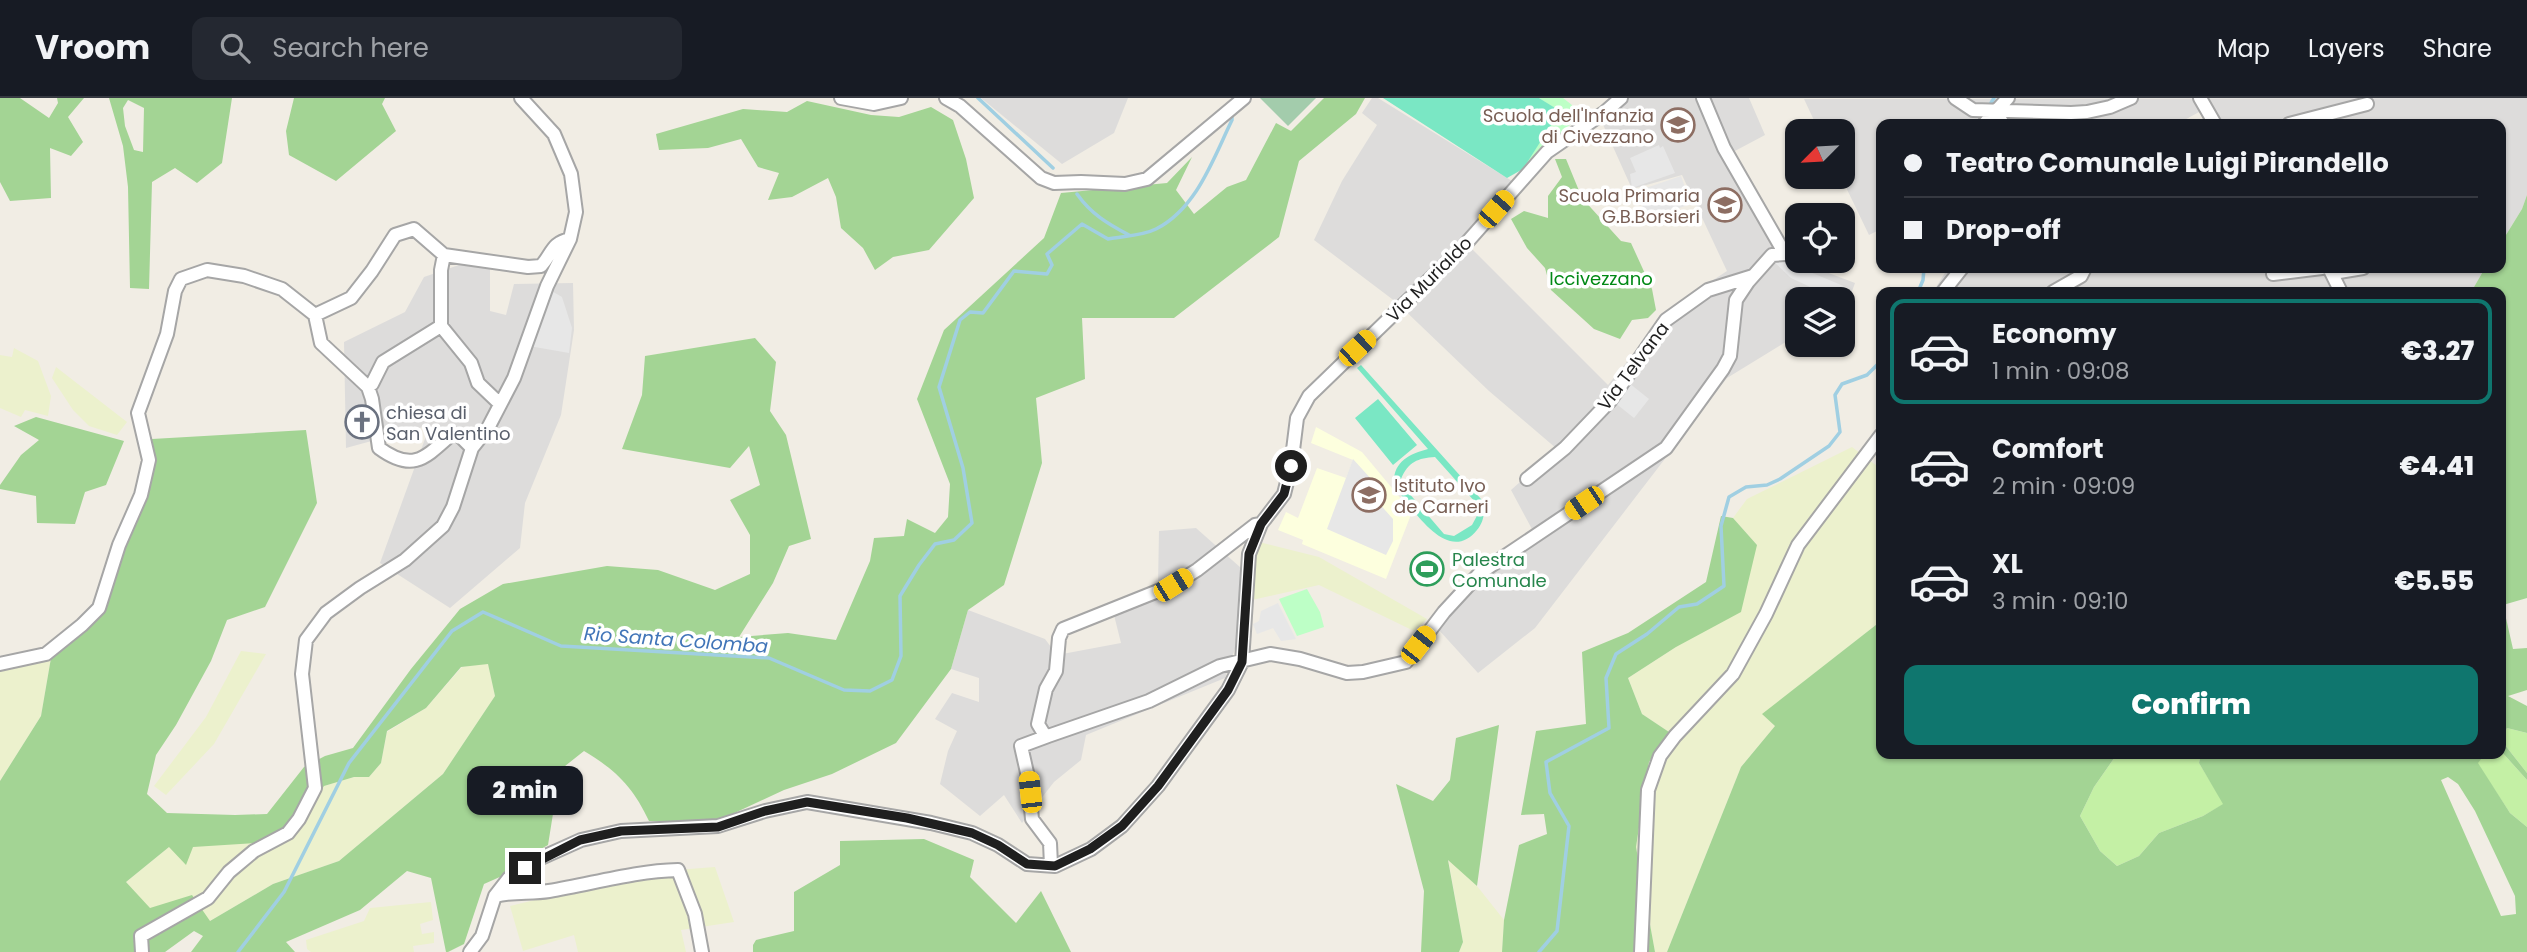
<!DOCTYPE html>
<html lang="en">
<head>
<meta charset="utf-8">
<style>
  :root { --surface:#171b24; --page:#242831; --text:#f1f3f6; --muted:#9ea1a6; --line:#363941; --accent:#0f766e }
  body { margin:0; font-family:Poppins,sans-serif; background:var(--page); color:var(--text); height:100vh; display:flex; flex-direction:column; font-size:26px; white-space:nowrap }
  * { box-sizing:border-box; margin:0 }
  p { font-size:23px; color:var(--muted) }
  .icon { flex:none; width:38px; height:38px; fill:none; stroke:currentColor; stroke-width:2; stroke-linecap:round; stroke-linejoin:round }
  .map { position:relative; flex:1; overflow:hidden }
  .drawer { position:absolute; left:1876px; top:189px; width:630px; height:472px; display:flex; flex-direction:column; background:var(--surface); border-radius:14px; box-shadow:0 2px 5px #0004 }
  .drawer>* { flex:none }
  .banner { position:absolute; left:1876px; top:21px; width:630px; height:154px; border-radius:14px; box-shadow:0 2px 5px #0004; display:grid; align-content:center; height:154px; padding:0 28px; background:var(--surface) }
  .needle { width:46px; rotate:246deg }
  .fabs { position:absolute; left:1785px; top:21px; display:grid; gap:14px }
  .fabs a { display:grid; place-items:center; width:70px; height:70px; border-radius:14px; background:var(--surface); box-shadow:0 2px 5px #0004; font-size:35px }
  .end { position:absolute; width:32px; height:32px; margin:-16px; border:9px solid #1f1f1f; background:#fff; box-shadow:0 0 0 4px #fff }
  .from { border-radius:50% }
  .bubble { position:absolute; height:49px; border-radius:14px; background:var(--surface); box-shadow:0 2px 5px #0004; font-size:23px; font-weight:800; line-height:49px; text-align:center }
  .car { position:absolute; width:21px; height:42px; margin:-21px -10px; border-radius:9px; box-shadow:0 0 5px 2px #0007; background:linear-gradient(#f5c518 24%,#345 0 40%,#f5c518 0 76%,#345 0 86%,#f5c518 0) }
  .banner b { display:flex; align-items:center; gap:24px; height:66px; font-size:26px }
  .banner b+b { border-top:2px solid var(--line) }
  .banner i { width:18px; height:18px; background:var(--text) }
  ul { padding:12px 0 0; list-style:none }
  li { display:flex; align-items:center; gap:21px; height:105px; margin:0 14px 10px; padding:0 14px; border:4px solid transparent; border-radius:14px }
  li div { flex:1 }
  li b { display:block; font-size:26px }
  li em { font-style:normal; font-weight:800 }
  li.on { border-color:var(--accent) }
  li>.icon { width:63px; height:63px; stroke-width:1.5 }
  .action { display:flex; gap:14px; margin-top:auto; padding:14px 28px }
  .action a { flex:1; height:80px; border-radius:14px; background:var(--accent); color:#fff; font-size:28px; font-weight:800; line-height:80px; text-align:center }
  header { display:flex; align-items:center; gap:42px; box-sizing:border-box; height:98px; padding:0 35px; background:var(--surface); border-bottom:2px solid var(--line) }
  header strong { font-size:33px }
  nav { display:flex; gap:38px; margin-inline-start:auto; font-size:24px }
  .search { width:490px; height:63px; background:var(--page); display:flex; align-items:center; gap:18px; box-sizing:border-box; padding:0 24px; border-radius:14px; color:var(--muted); font-size:26px }
  .map>svg:first-child { display:block }
  .residential { fill:#dddcdb }
  .education { fill:#fdffde }
  .farmland { fill:#ecf1cd }
  .grass { fill:#c4f0a5 }
  .forest { fill:#a3d494; fill-rule:evenodd }
  .cemetery { fill:#a3ccac }
  .park { fill:#bdffc6 }
  .pitch { fill:#7ae7c4; fill-rule:evenodd }
  .parking { fill:#e7e7e7 }
  .lines { fill:none; stroke-linecap:round; stroke-linejoin:round }
  .stream { stroke:#a0cfe2; stroke-width:3.5 }
  .minor-casing { stroke:#a6a6a6; stroke-width:16 }
  .minor { stroke:#fff; stroke-width:12 }
  .route { stroke:#1f1f1f; stroke-width:9 }
  .labels { text-anchor:middle; dominant-baseline:central; stroke-width:7; stroke-linejoin:round; paint-order:stroke }
  .education-label { font-size:18px; fill:#785e54; stroke:#fff; text-anchor:end }
  .park-label { font-size:18px; fill:#018915; stroke:#fff }
  .street-label { font-size:18px; fill:#1f1f1f; stroke:#fff }
  .worship-label { font-size:18px; fill:#5b616d; stroke:#fff; text-anchor:start }
  .leisure-label { font-size:18px; fill:#27864d; stroke:#fff; text-anchor:start }
  .water-label { font-size:19px; font-style:italic; fill:#4175b8; stroke:#fff }
</style>
</head>
<body>
<header>
<strong>Vroom</strong>
<div class="search"><svg class="icon" aria-label="search" viewBox="0 0 24 24"><circle cx="10" cy="10" r="6"/><path d="M15 15l6 6"/></svg>Search here</div>
<nav><a>Map</a><a>Layers</a><a>Share</a></nav>
</header>
<div class="map">
<svg width="2527" height="854" viewBox="0 0 2527 854">
  <rect width="100%" height="100%" fill="#f1ede4"/>
  <!-- residential -->
  <path class="residential" d="M981,0h147l-14,35 -52,31z
    M1372,0h6l134,83 -51,57 147,147 63,-77 56,-37 -45,-96 -50,14 -36,-80 16,-11h137l16,37 -32,17 47,93 17,16 58,22 -12,33v-17h-46v36l-70,43 -192,250 -57,45 -40,-44 58,-73 37,-25 -22,-41 46,-41 -68,-58 -93,-89 -82,-62 28,-59 35,-56 -15,-12z
    M2527,0v97l-5,14 -21,34v-119h-291l-9,-13 -24,13h-296v105l-12,6 -28,-58 2,-46h-24l-15,-32z
    M459,167l31,2v44l16,4 8,-31 59,-1 1,47 -13,85 -36,88 -5,45 -70,60 -70,-45 50,-138 -84,23 -2,-106 61,-30 19,-35z
    M1948,170h537l-11,19 -27,5h-514z
    M1196,430l45,40 -1,66 -15,44 -139,57 -5,25 -27,22 -32,41 -18,-28 -24,21 -40,-32 8,-33 9,-20 -22,-12 17,-26 27,9v-24l-28,-9 17,-59 77,29 12,16 64,-12 -7,-28 46,-20 -2,-11 1,-53z"/>
  <!-- education -->
  <path class="education" d="M1316,329l46,25 50,60 -26,67 -84,-35 1,-4 -25,-10 8,-18 12,6 19,-50 29,10 7,-18 -42,-17z"/>
  <!-- farmland -->
  <path class="farmland" d="M14,250l24,13 13,35 -3,20 -23,-6 -4,7 -21,-9v-53l12,2z
    M56,269l71,55 -10,13 -28,-9 -16,-16 -21,-32z
    M1852,349l29,22v152l-118,93 12,12 -34,41 -74,185h-12l-19,-105 13,-85 20,-30 -27,-18 -14,-36 48,-31 81,-102 -24,-27 14,-19z
    M1259,444l60,15 108,62 -13,12 -95,-46 -67,15v-46z
    M241,553l25,3 -52,90 -48,51 -12,-9 52,-69z
    M51,560l-10,58 -41,65v-112z
    M488,565l7,33 -52,78 -104,87 -66,23 -63,37 -60,-12 -24,-27 43,-35 119,-6 36,-55 30,-9h15l12,-14 6,-31 39,-24 36,-41z
    M1448,760l29,28 27,34 -2,32h-43l4,-10z
    M715,769l19,55 -53,8 5,22h-108l-4,-17 -51,16 -13,-45 141,-34z
    M431,804l2,18 -13,4 2,10 12,-2v11l-21,3 1,6h-103l-4,-3 -1,-9 58,-19 6,-13z"/>
  <!-- grass -->
  <path class="grass" d="M2507,630l20,5v40l-26,-33z
    M2501,653l26,29v47l-17,-14 -33,-50 8,-9h16z
    M2117,656h84l-2,9 25,41 -21,12 -44,17 -20,23 -22,10 -17,-15 -20,-35 14,-29z"/>
  <!-- forest -->
  <path class="forest" d="M0,0h20l29,20 9,-15 -1,-5h27l-16,19 15,25 -12,14 -21,-8 1,50 -41,3 -10,-19z
    M109,0h123l-10,65 -25,20 -22,-15 -23,14 -3,107 -19,-1 -2,-101 -5,-41zM128,2l16,8 -1,44 -9,-2 -9,-24 -2,-18z
    M294,0h91l-3,6 14,27 -60,50 -47,-26 -3,-24z
    M1324,0h41l-9,16 -57,47 -20,76 -105,81h-92l3,61 -49,19 6,65 -38,122 -36,25 -17,59 -55,74 -64,31 -48,16 -71,33 -64,-2c-16,-34 -33,-51 -65,-70l-24,19 -12,75 -35,20 -11,11 -18,8 -20,60 -16,8h-2l-15,-74 -24,-7 -47,39 -74,32 9,10h-104l12,-16 -9,-5 -29,21h-165v-171l41,-65 10,-58 51,-44 18,-65 31,-92 1,-18 154,-9 11,73 -52,104 -38,13 -16,41 -35,64 -20,30 -9,39 20,19 68,2 32,-1 37,-47 21,-11 28,-8 58,-79 49,-60 43,-25 104,-18 51,4 57,20 35,-16v-39l-20,-35 30,-15 -11,-39 -19,22 -108,-19 20,-54 3,-39 110,-18 21,24 -6,49 16,24 25,104 -22,7 -16,37 -34,54 49,-4 48,7 34,-79 4,-23 30,-2 3,-17 28,14 13,-16 2,-33 -33,-85 27,-69 100,-92 17,-45 106,-10 25,-26 -16,33 18,24 33,-27 19,-7 30,-57 15,8zM488,566l7,32 -52,78 -104,87 -66,23 -63,37 -18,-26 -42,13 -24,-26 43,-35 17,18 7,-18 95,-6 36,-55 30,-9h15l12,-14 6,-32 39,-23 35,-41z
    M807,3l64,14 28,2 32,-10 22,13 13,39 8,39 -45,52 -36,7 -18,13 -12,-22 -22,-20 -5,-31 -8,-19 -36,19 -24,3 11,-27 -21,-6 -17,-28 -33,9 -49,2 -3,-16 87,-25 44,3z
    M1555,61h11l16,39 39,43 10,2 21,46 4,21 -8,8 -16,2 -12,19 -26,-10 -43,-39 -6,-22 -18,-20 -16,-29 13,-8 24,7v-22l14,-19z
    M2527,97v403l-24,7 10,44 14,-1v42l-19,6 19,10v27l-20,-5 -6,12 26,33v7l-26,-29v-459h-25l-2,-5 11,-19h16v-25l21,-34z
    M36,319l88,24 -18,44 -21,7 -10,32 -38,-1 -1,-27 -36,-7v-4l21,-30 18,-15 -25,-14z
    M1721,418l12,2 24,27 -16,67 -65,35 -48,31 14,36 27,18 -20,30 -13,85 19,105h-153l2,-32 15,-75 28,-11 -3,-20 -23,1 15,-84 50,-7 -4,-72 46,-19 78,-51z
    M1881,523v133h236l-23,33 -14,29 20,35 17,15 22,-10 20,-23 44,-17 20,-12 -24,-41 2,-9h284l-7,9 32,50 17,14v125h-860l74,-185 34,-41 -13,-12zM2448,679l10,7 17,27 40,85 1,18 -15,2 -60,-136z
    M1499,627l-22,161 -29,-26 15,82 -4,10h-38l3,-61 -28,-107 37,17 17,-21 6,-42z
    M924,741l50,21 -4,17 46,46 25,-32 30,61h-318v-7l3,-5 38,-9v-39l46,-27v-24z"/>
  <!-- cemetery -->
  <path class="cemetery" d="M1260,0h56l-28,28z"/>
  <!-- park -->
  <path class="park" d="M1539,0h24l9,7 1,17 -50,47 36,-58z
    M1307,491l13,23 4,15 -27,9 -18,-37z"/>
  <!-- pitch -->
  <path class="pitch" d="M1383,0h156l21,13 -37,58 -16,9z
    M1361,267l120,134c4,12 4,21 -4,31 -30,37 -65,-23 -83,-44 -2,-24 15,-32 34,-37l-71,-81zM1435,359l41,46 3,9 -7,13 -18,11 -10,-2 -42,-49 -1,-6c7,-17 17,-21 34,-22z
    M1378,301l39,46 -24,20 -38,-47z"/>
  <!-- parking -->
  <path class="parking" d="M1659,47l1,3 3,-2 12,27 -43,15 -2,-14 6,-2 -6,-14z
    M1681,78l10,28 -44,15 -10,-28z
    M1779,155l14,12 53,22 -4,12h-6l-45,-21 -18,-17z
    M550,192l12,7 10,31 -3,25 -40,-7z
    M1629,285l20,16 -15,19 -20,-16z
    M1353,361l19,21 -4,11 25,28v22l-7,14 -59,-26z
    M1278,505l18,36 -15,2 -8,-13 -16,6 -4,-10 6,-3 2,-10z"/>
  <g class="lines">
    <!-- stream -->
    <path class="stream" d="M978,0l75,70
      M1989,8l5,-8
      M1077,96c14,20 31,30 52,41
      M1918,194l5,-12 1,-12
      M238,854l46,-60 65,-129 103,-132 31,-19 78,34 208,12 75,32 26,1 22,-11 9,-24 -1,-60 19,-31 16,-21 19,-4 18,-17 -9,-55 -24,-81 21,-67 10,-8 13,1 31,-42 33,3 5,-9 -5,-11 35,-30 26,15c15,-3 34,-3 48,-10 41,-21 57,-70 76,-109v-6
      M1539,854l18,-21 12,-105 -19,-33 -4,-31 63,-34 -3,-50 10,-24 31,-20 32,-27 18,-3 27,-18 -3,-60 8,-29 17,-10 21,-2 13,-6 49,-33 11,-14 -5,-37 7,-11 25,-9 14,-14"/>
    <defs>
      <path id="minor" d="M841,0l33,6 27,-6
        M946,0l14,8 81,72 13,5 27,-1 44,2 22,-5 97,-81
        M1955,0l18,12 98,3 16,-1 23,-5 21,-9
        M2200,0l15,26
        M1996,13l7,13
        M1984,26l24,-26
        M2289,26l78,-20
        M444,157l-3,15v56l30,37 7,20 22,21
        M2329,170l12,24
        M2333,175l30,-5
        M2273,176l49,-6
        M1943,194l19,-24
        M2053,194l28,-16 4,-8
        M315,217l6,28 47,44 4,12 7,49c34,25 46,10 73,-14l8,2 12,12
        M368,289l4,-3 11,-22 58,-36
        M1527,381l38,-31 45,-47 56,-81 42,-30 45,-14
        M1261,426l-6,1 -58,45 -24,15 -110,44 -4,9 -3,33 -10,18 -8,35 6,10 4,2 101,-35 71,-35 50,-12 30,5 47,14 16,-1 43,-10 38,-50 36,-39 186,-125 57,-79 7,-13 6,-56 12,-18 24,-27 13,-1 -61,-106 -21,-50
        M0,566l46,-10 36,-29 17,-17 20,-63 22,-50 8,-35 -11,-47 29,-79 8,-43 6,-12 26,-9 37,6 38,13 33,26 36,-17 21,-27 23,-36 19,-6 30,26 84,12 13,-1c12,-13 10,-23 29,-27
        M1048,638l-27,10 7,31 4,42 18,24 1,22
        M495,798c18,-5 36,-2 54,-5 43,-7 85,-20 129,-21l17,44 7,38
        M142,854l-1,-16 67,-38 21,-26 25,-21 34,-18 11,-14 16,-31 -13,-114 4,-34 20,-27 34,-25 45,-28 38,-34 10,-19 19,-59 16,-20 26,-50 33,-92 23,-47 6,-27 -5,-38 -17,-40 -33,-36
        M470,854l12,-16 13,-40 14,-18 32,-20 40,-18 40,-9 97,-5 47,-15 42,-9 124,21 41,10 26,12 29,19 28,2 36,-17 31,-23 36,-40 70,-96 14,-28 7,-108 12,-30 23,-30 7,-28 6,-48 12,-22 153,-148 85,-96 58,-40 16,-14
        M1641,854l7,-162 12,-34 15,-20 58,-62 33,-60 32,-69 83,-110"/>
    </defs>
    <!-- minor casing -->
    <use href="#minor" class="minor-casing"/>
    <!-- minor -->
    <use href="#minor" class="minor"/>
  </g>
  <g class="lines">
    <!-- route -->
    <path class="route" d="M525,770l55,-28 41,-9 97,-4 47,-16 42,-9 100,16 65,15 26,12 29,19 28,2 35,-17 32,-23 36,-40 70,-96 14,-28 7,-108 12,-30 23,-30 7,-28"/>
  </g>
  <!-- icons -->
  <defs>
    <symbol id="school-ring" viewBox="-11 -11 22 22"><circle r="9.5" fill="#fff" stroke="#8d6e63" stroke-width="1.5"/><path d="M0-5L7-2L0 1L-7-2ZM-4 1L0 2.5L4 1V4Q0 6-4 4Z" fill="#8d6e63"/></symbol>
    <symbol id="church-ring" viewBox="-11 -11 22 22"><circle r="9.5" fill="#fff" stroke="#6b7280" stroke-width="1.5"/><path d="M-1.2-6h2.4v3.5h3.3v2.4h-3.3V6h-2.4V-.1h-3.3v-2.4h3.3Z" fill="#6b7280"/></symbol>
    <symbol id="university-ring" viewBox="-11 -11 22 22"><circle r="9.5" fill="#fff" stroke="#8d6e63" stroke-width="1.5"/><path d="M0-5L7-2L0 1L-7-2ZM-4 1L0 2.5L4 1V4Q0 6-4 4Z" fill="#8d6e63"/></symbol>
    <symbol id="stadium-ring" viewBox="-11 -11 22 22"><circle r="9.5" fill="#fff" stroke="#2e9e5b" stroke-width="1.5"/><path d="M0-5a6.5 5 0 1 0 0 10a6.5 5 0 1 0 0-10ZM-3.5-1.8h7v3.6h-7Z" fill="#2e9e5b"/></symbol>
  </defs>
  <g fill-rule="evenodd">
    <use href="#school-ring" x="1659" y="8" width="38" height="38"/>
    <use href="#school-ring" x="1706" y="88" width="38" height="38"/>
    <use href="#church-ring" x="343" y="305" width="38" height="38"/>
    <use href="#university-ring" x="1350" y="378" width="38" height="38"/>
    <use href="#stadium-ring" x="1408" y="452" width="38" height="38"/>
  </g>
  <g class="labels">
    <!-- education labels -->
    <g class="education-label">
      <text x="1654" y="17">Scuola dell'Infanzia<tspan x="1654" dy="21">di Civezzano</tspan></text>
      <text x="1700" y="97">Scuola Primaria<tspan x="1700" dy="21">G.B.Borsieri</tspan></text>
      <text x="1394" y="387" text-anchor="start">Istituto Ivo<tspan x="1394" dy="21">de Carneri</tspan></text>
    </g>
    <!-- park labels -->
    <g class="park-label">
      <text x="1601" y="180">Iccivezzano</text>
    </g>
    <!-- street labels -->
    <g class="street-label">
      <text transform="translate(1429 181) rotate(-45)">Via Murialdo</text>
      <text transform="translate(1633 268) rotate(-53)">Via Telvana</text>
    </g>
    <!-- worship labels -->
    <g class="worship-label">
      <text x="386" y="314">chiesa di<tspan x="386" dy="21">San Valentino</tspan></text>
    </g>
    <!-- leisure labels -->
    <g class="leisure-label">
      <text x="1452" y="461">Palestra<tspan x="1452" dy="21">Comunale</tspan></text>
    </g>
    <!-- water labels -->
    <g class="water-label">
      <text transform="translate(676 542) rotate(4)">Rio Santa Colomba</text>
    </g>
  </g>
</svg>
<div class="fabs">
<a><svg class="needle" viewBox="-14 -14 28 28"><path d="M0-13l5 13h-10z" fill="#e53935"/><path d="M0 13l5-13h-10z" fill="#9ea1a6"/></svg></a>
<a><svg class="icon" aria-label="locate" viewBox="0 0 24 24"><circle cx="12" cy="12" r="6"/><path d="M12 2v4M12 18v4M2 12h4M18 12h4"/></svg></a>
<a><svg class="icon" aria-label="layers" viewBox="0 0 24 24"><path d="M12 4l9 5-9 5-9-5zM3 14l9 5 9-5"/></svg></a>
</div>
<i class="end from" style="left:1291px;top:368px"></i>
<i class="end" style="left:525px;top:770px"></i>
<div class="bubble" style="left:467px;top:668px;width:116px">2 min</div>
<i class="car" style="left:1496px;top:111px;rotate:41deg"></i>
<i class="car" style="left:1357px;top:250px;rotate:47deg"></i>
<i class="car" style="left:1584px;top:405px;rotate:236deg"></i>
<i class="car" style="left:1173px;top:487px;rotate:58deg"></i>
<i class="car" style="left:1418px;top:547px;rotate:38deg"></i>
<i class="car" style="left:1030px;top:694px;rotate:354deg"></i>
<div class="banner">
<b><i class="from"></i>Teatro Comunale Luigi Pirandello</b>
<b><i></i>Drop-off</b>
</div>
<section class="drawer">
<ul>
<li class="on"><svg class="icon" aria-label="car" viewBox="0 0 24 24"><path d="M5 17H2v-5l4-1 3-4h7l3 4 3 1v5h-3M9 17h6M6 11h13"/><circle cx="7" cy="17" r="2"/><circle cx="17" cy="17" r="2"/></svg><div><b>Economy</b><p>1 min · 09:08</p></div><em>€3.27</em></li>
<li><svg class="icon" aria-label="car" viewBox="0 0 24 24"><path d="M5 17H2v-5l4-1 3-4h7l3 4 3 1v5h-3M9 17h6M6 11h13"/><circle cx="7" cy="17" r="2"/><circle cx="17" cy="17" r="2"/></svg><div><b>Comfort</b><p>2 min · 09:09</p></div><em>€4.41</em></li>
<li><svg class="icon" aria-label="car" viewBox="0 0 24 24"><path d="M5 17H2v-5l4-1 3-4h7l3 4 3 1v5h-3M9 17h6M6 11h13"/><circle cx="7" cy="17" r="2"/><circle cx="17" cy="17" r="2"/></svg><div><b>XL</b><p>3 min · 09:10</p></div><em>€5.55</em></li>
</ul>
<div class="action"><a>Confirm</a></div>
</section>
</div>
</body>
</html>
